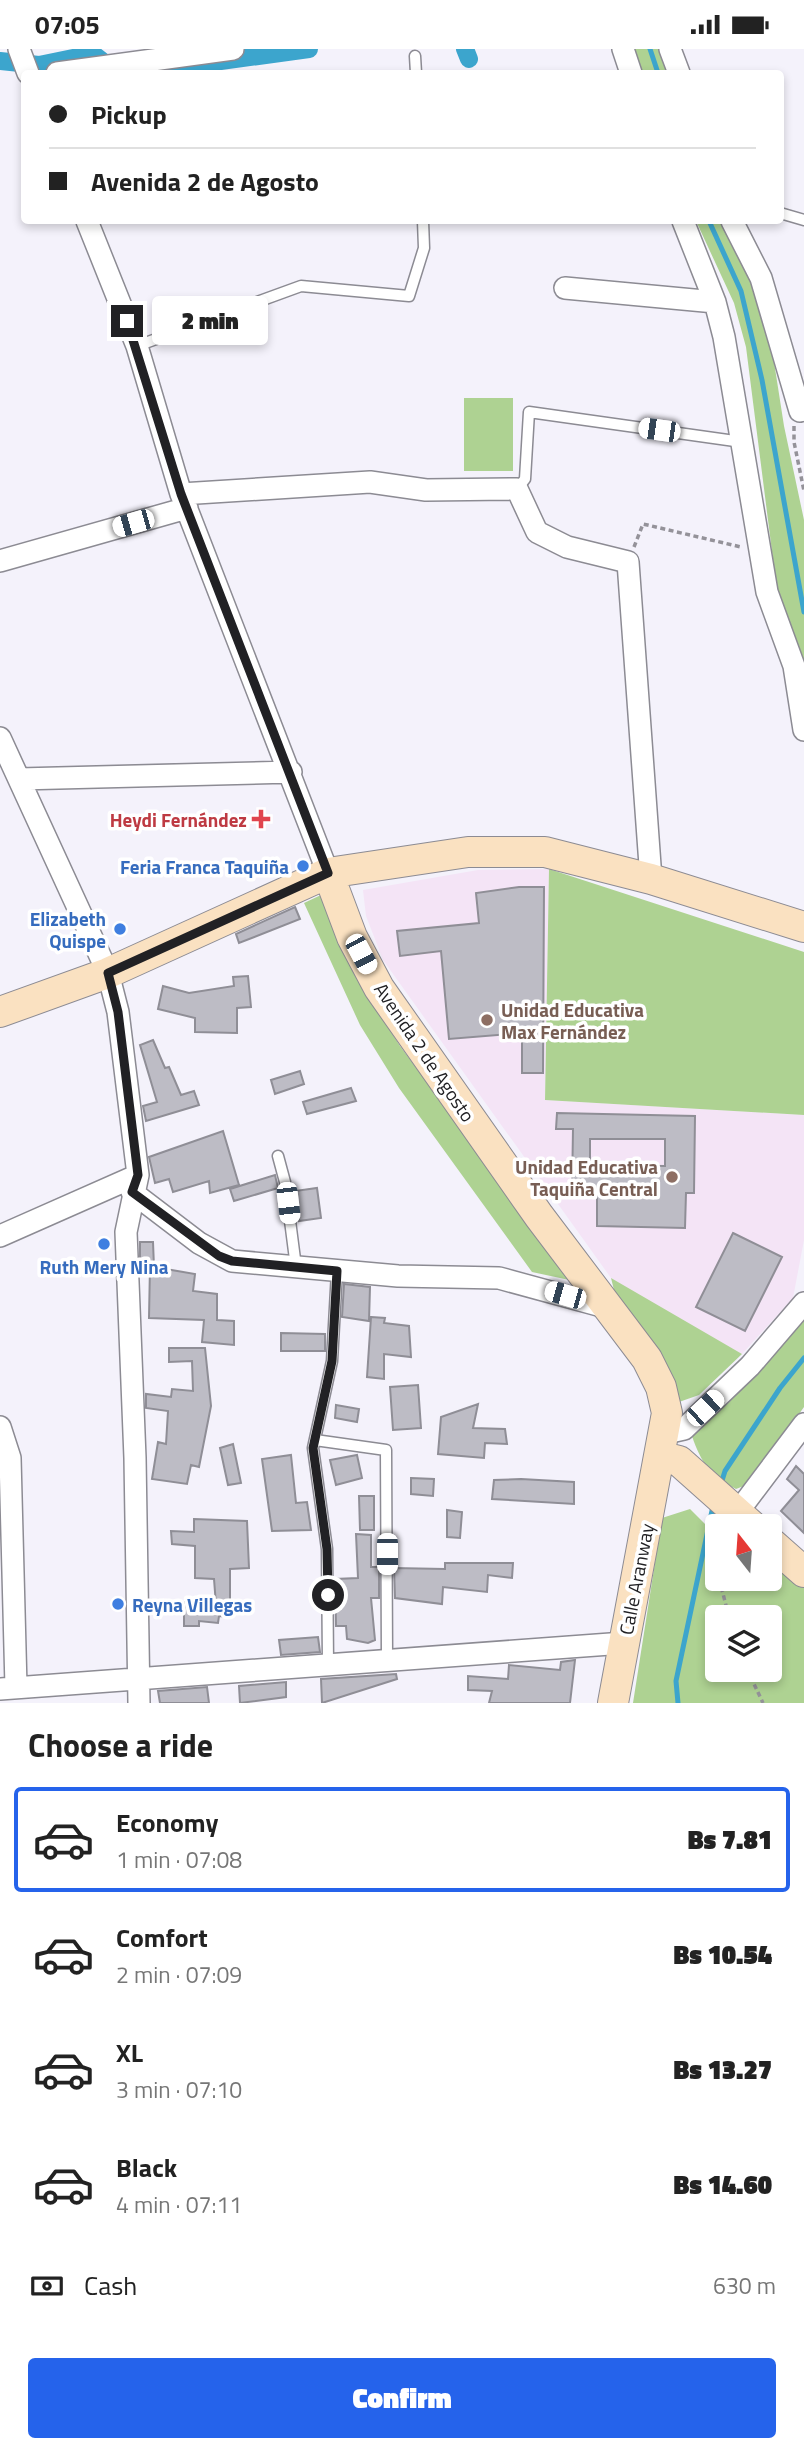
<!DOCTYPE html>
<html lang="en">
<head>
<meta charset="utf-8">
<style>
  :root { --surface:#fff; --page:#f2f2f2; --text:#222; --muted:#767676; --line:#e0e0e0; --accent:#2563eb }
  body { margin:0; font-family:"Titillium Web",sans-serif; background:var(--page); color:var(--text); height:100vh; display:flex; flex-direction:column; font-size:26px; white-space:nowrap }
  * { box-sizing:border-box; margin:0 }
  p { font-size:23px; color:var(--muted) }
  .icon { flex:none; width:38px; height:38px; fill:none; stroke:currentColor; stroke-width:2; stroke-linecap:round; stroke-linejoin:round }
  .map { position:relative; height:1654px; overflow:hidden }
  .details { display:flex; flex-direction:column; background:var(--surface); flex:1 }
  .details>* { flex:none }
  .guide { position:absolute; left:21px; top:21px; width:763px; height:154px; border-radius:7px; box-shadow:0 4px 10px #0003; display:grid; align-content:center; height:154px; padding:0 28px; background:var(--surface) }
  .needle { width:46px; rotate:343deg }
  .buttons { position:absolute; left:705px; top:1465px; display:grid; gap:14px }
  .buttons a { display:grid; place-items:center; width:77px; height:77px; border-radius:7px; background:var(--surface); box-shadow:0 4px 10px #0003; font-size:35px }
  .end { position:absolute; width:32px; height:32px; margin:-16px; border:9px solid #212124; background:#fff; box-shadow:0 0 0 4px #fff }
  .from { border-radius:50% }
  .bubble { position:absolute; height:49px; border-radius:7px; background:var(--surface); box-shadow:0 4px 10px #0003; font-size:23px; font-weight:800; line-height:49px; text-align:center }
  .car { position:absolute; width:21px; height:42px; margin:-21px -10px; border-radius:9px; box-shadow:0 0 5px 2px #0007; background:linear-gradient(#fff 24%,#345 0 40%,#fff 0 76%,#345 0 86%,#fff 0) }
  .guide b { display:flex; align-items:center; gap:24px; height:66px; font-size:26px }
  .guide b+b { border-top:2px solid var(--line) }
  .guide i { width:18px; height:18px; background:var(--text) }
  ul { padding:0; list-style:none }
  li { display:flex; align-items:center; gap:21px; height:105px; margin:0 14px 10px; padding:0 14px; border:4px solid transparent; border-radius:7px }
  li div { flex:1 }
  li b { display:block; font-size:26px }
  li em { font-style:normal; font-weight:800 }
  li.on { border-color:var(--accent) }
  li>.icon { width:63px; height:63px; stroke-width:1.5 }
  h2 { padding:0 28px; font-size:32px; line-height:84px }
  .pay { display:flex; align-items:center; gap:18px; height:77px; padding:0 28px; font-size:26px }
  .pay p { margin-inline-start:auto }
  .button { display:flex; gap:14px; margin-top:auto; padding:14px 28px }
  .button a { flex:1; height:80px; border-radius:7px; background:var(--accent); color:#fff; font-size:28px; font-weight:800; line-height:80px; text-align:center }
  .status { display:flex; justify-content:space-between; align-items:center; height:49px; padding:0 35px; background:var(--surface); direction:ltr }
  .status svg { height:19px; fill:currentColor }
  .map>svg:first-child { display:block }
  .education { fill:#f4e4f6 }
  .green { fill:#aed292; fill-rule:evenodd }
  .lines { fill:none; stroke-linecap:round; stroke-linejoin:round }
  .stream { stroke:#3ca5cd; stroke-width:5 }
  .canal { stroke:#3ca5cd; stroke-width:18 }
  .building { fill:#bdbcc5; stroke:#8f8e96; stroke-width:2; fill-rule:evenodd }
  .lane-casing { stroke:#8c8b93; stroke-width:13 }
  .street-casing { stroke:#8c8b93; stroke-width:24 }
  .secondary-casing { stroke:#8c8b93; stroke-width:32 }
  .path { stroke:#949299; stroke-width:3.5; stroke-dasharray:5 3.5; stroke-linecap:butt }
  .lane { stroke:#fff; stroke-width:10 }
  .street { stroke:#fff; stroke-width:21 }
  .secondary { stroke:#fae1c1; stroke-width:30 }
  .route { stroke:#212124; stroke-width:9 }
  .health-dot { fill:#e0444e; stroke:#fff; stroke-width:2.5 }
  .shop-dot { fill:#3f7fe0; stroke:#fff; stroke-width:2.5 }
  .education-dot { fill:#8d6e63; stroke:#fff; stroke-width:2.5 }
  .labels { text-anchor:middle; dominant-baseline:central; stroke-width:7; stroke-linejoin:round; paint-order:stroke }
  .health-label { font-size:19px; font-weight:bold; fill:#be3a42; stroke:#fff; text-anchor:end }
  .shop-label { font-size:19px; font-weight:bold; fill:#366cbe; stroke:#fff; text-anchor:end }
  .education-label { font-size:19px; font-weight:bold; fill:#785e54; stroke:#fff; text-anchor:start }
  .street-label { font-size:19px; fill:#212124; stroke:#fff }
</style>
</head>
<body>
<div class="status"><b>07:05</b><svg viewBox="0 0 49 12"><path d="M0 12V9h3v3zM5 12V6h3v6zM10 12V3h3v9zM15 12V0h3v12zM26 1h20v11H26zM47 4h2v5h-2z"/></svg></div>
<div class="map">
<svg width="804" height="1654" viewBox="0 0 804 1654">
  <rect width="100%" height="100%" fill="#f4f2fb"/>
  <!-- education -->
  <path class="education" d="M549,820l-4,231 259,15v125l-11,58 -51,56 -120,-67 -11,-9 -228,-318 -17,-44 -3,-26 115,-20z"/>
  <!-- green -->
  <path class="green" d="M633,0h31l8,24h-30z
    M696,172h28l32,68 16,60 12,77 20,94v161l-28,-98 -30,-236 -12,-44z
    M464,349h49v73h-49z
    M549,820l255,83v163l-259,-15z
    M321,846l51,107 28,44 174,235 -42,-9 -133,-184 -39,-63 -56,-122z
    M611,1229l131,76 -43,41 -20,7 -63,-104z
    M804,1266v92l-55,77 -13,5c-25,-13 -35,-26 -44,-53z
    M690,1460l27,27 1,43h52v-25l34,30v119h-171l29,-185zM718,1568h52v52h-52z"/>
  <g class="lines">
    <!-- stream -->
    <path class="stream" d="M650,0l8,24
      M709,172l32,70 21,89 42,232
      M720,1438l5,-16 55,-83 24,-30
      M678,1654l-2,-22 37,-175"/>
    <!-- canal -->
    <path class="canal" d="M465,0l4,10
      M0,12l39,4 54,-11 22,17
      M134,24l175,-24"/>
  </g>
  <!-- building -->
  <path class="building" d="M519,838h25l-1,186h-21v-40l-73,6 -8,-88 -41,5 -3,-25 82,-8 -3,-30z
    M295,858l5,12 -61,24 -3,-9z
    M248,927l3,31 -14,1v25l-42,-1v-14l-37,-9 5,-23 26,7 45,-7 -1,-9z
    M153,991l12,28 4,-1 12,28 13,-4 5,14 -53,16 -3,-15 14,-4 -17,-57z
    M300,1022l4,13 -29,10 -4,-14z
    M351,1039l5,13 -49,13 -4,-12z
    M557,1064l138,3 -1,77h-8l-1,35 -88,-2v-35h-25l1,-62h-17zM590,1090h75v27l-75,-1z
    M223,1082l16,54 -29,8 -1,-12 -36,11 -4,-13 -14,4 -6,-26z
    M275,1126l3,13 -44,13 -4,-12z
    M317,1139l4,30 -22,3 -4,-30z
    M733,1184l49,24 -37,74 -49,-24z
    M140,1193h13l1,25 41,7 -2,17 24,3v26l17,1v24l-32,-3 2,-22 -55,-2 1,-52 -10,-1z
    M344,1235l26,3 -1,34 -27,-4z
    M371,1268l14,1 -1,5 25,3 2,31 -27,-3v25l-17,-2z
    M281,1284l44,1v17h-44z
    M169,1299h36l6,58 -12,61 -8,-2 -4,19 -35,-5 6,-37 8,2 2,-33 -22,-3v-14l25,3 1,-8 21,2 -1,-30 -23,1z
    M418,1336l3,43 -28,2 -3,-43z
    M478,1355l-5,24 32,1 2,15 -22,-1 -1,15 -46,-4 3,-37z
    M336,1356l23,4 -2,13 -22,-4z
    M233,1395l8,39 -13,2 -8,-37z
    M291,1406l5,48 11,-1 4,28 -39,1 -10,-72z
    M357,1406l5,23 -26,7 -6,-25z
    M796,1417l8,8v59l-23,-22 18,-21 -12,-11z
    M411,1429l23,1 -1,17 -22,-2z
    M521,1430l53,3v22l-82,-5 2,-19z
    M359,1447h15v34h-14z
    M447,1461l15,2 -2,26 -13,-1z
    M194,1470l53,2 2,47 -19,1v48l-11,-1 -1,7 -19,-2v5h-15v-24l32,3 -2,-26 -19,-1v-32l-23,-2 -1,-13 23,1z
    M356,1485l15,1v32h8v31h-8l4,42 -7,3 -21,-4 -1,-13h-10l-1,-47 23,-1z
    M445,1514h68l-1,15 -24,-3 -1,17 -44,-5 -1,17 -47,-6 -1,-30 51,1z
    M318,1588l2,15 -39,3 -2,-15z
    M575,1611l-5,43h-81l3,-12 -24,-1v-14l40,3 1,-14 51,5 1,-8z
    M396,1625l1,5 -75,24 -1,-24z
    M286,1633v15l-46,6 -1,-17z
    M207,1638l2,16h-49l-2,-12z"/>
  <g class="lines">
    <defs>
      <path id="lane" d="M415,7l1,17
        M780,164l24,7
        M137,297l164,-60 108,10 15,-48 -1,-27
        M517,440l8,-10 4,-67 213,30
        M278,1107l7,26 11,85
        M315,1391l71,10 1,208
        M328,1615l-1,-115 -14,-101 19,-87 5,-90"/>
      <path id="street" d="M19,0l9,24
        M623,0l8,24
        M670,0l9,24
        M57,24l176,-24
        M87,172l50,125 44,148 147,379
        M683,172l32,81 9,35 43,255 27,74 10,64
        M732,172l29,57 39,133
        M565,239l150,14
        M181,445l189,-12 56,8 91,-1 20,43 30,15 61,15 23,317
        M0,512l187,-53
        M0,689l108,235 10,39 20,163 -12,57 9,226 4,245
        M19,730l272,-7
        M132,1143l67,51 33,18 166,15 101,2 110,30
        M0,1187l138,-61
        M0,1378l10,31 6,229
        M664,1380l11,2 9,-2 66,-63 54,-63
        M737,1464l67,-89
        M0,1640l624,-46"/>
      <path id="secondary" d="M328,824l24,64 27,51 160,228 108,143 14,28 6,26 -54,290
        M0,963l108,-39 220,-100 140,-21h77l106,27 153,48
        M659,1407l20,5 73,65
        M770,1493l34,30"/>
    </defs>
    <!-- lane casing -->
    <use href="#lane" class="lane-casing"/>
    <!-- street casing -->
    <use href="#street" class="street-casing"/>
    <!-- secondary casing -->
    <use href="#secondary" class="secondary-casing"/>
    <!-- path -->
    <path class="path" d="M794,377v16l10,49
      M634,498l9,-23 98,23
      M723,1530l-2,7 8,31
      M747,1620l16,34"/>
    <!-- lane -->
    <use href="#lane" class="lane"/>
    <!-- street -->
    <use href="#street" class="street"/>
    <!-- secondary -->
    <use href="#secondary" class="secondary"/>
  </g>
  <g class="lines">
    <!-- route -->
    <path class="route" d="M127,272l54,173 147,379 -220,100 10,39 20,163 -6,17 87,64 13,5 105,10 -5,90 -19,87 14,101 1,46"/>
  </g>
  <!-- markers -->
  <path class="health-dot" d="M257.5 759.5h7v7h7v7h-7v7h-7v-7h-7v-7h7z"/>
  <g class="shop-dot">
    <circle cx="303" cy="817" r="7"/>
    <circle cx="120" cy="880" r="7"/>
    <circle cx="104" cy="1195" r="7"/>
    <circle cx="118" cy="1555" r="7"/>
  </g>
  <g class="education-dot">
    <circle cx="487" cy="971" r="7"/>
    <circle cx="672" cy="1128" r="7"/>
  </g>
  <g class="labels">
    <!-- health labels -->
    <g class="health-label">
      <text x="247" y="770">Heydi Fernández</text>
    </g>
    <!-- shop labels -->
    <g class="shop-label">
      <text x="289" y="817">Feria Franca Taquiña</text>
      <text x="106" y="869">Elizabeth<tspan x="106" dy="22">Quispe</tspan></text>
      <text x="104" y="1217" text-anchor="middle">Ruth Mery Nina</text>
      <text x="132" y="1555" text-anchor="start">Reyna Villegas</text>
    </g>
    <!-- education labels -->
    <g class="education-label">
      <text x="501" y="960">Unidad Educativa<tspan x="501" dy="22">Max Fernández</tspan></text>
      <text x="658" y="1117" text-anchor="end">Unidad Educativa<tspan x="658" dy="22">Taquiña Central</tspan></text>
    </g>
    <!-- street labels -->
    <g class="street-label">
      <text transform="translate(425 1003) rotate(56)">Avenida 2 de Agosto</text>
      <text transform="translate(636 1530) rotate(-79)">Calle Aranway</text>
    </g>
  </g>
</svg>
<div class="buttons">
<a><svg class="needle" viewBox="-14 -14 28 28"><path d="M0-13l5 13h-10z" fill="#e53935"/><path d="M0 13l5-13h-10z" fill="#767676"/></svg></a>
<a><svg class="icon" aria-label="layers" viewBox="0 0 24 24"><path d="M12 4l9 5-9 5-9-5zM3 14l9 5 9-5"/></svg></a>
</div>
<i class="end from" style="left:328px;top:1546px"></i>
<i class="end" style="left:127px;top:272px"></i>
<div class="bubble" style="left:152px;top:247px;width:116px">2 min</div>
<i class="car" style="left:659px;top:381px;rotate:278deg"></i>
<i class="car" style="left:133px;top:474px;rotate:254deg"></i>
<i class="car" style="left:361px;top:905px;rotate:152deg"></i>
<i class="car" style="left:288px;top:1154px;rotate:173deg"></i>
<i class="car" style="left:565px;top:1246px;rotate:286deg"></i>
<i class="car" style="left:705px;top:1359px;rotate:47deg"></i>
<i class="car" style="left:387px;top:1505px;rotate:180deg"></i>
<div class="guide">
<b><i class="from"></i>Pickup</b>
<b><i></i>Avenida 2 de Agosto</b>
</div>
</div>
<section class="details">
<h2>Choose a ride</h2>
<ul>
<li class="on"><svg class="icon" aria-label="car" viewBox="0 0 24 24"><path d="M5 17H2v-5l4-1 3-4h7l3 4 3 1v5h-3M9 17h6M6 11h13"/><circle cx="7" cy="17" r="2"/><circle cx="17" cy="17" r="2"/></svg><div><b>Economy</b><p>1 min · 07:08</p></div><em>Bs 7.81</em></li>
<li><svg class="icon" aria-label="car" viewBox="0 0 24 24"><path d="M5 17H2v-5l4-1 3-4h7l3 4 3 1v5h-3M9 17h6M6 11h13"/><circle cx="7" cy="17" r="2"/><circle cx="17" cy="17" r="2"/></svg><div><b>Comfort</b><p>2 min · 07:09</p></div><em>Bs 10.54</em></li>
<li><svg class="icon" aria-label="car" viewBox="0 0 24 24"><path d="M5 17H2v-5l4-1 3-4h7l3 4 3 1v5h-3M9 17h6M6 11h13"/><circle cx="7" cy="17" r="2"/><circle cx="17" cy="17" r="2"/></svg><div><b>XL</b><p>3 min · 07:10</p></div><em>Bs 13.27</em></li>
<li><svg class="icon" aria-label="car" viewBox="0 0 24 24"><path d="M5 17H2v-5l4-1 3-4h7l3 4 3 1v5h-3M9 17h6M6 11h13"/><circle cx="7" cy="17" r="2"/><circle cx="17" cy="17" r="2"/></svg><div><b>Black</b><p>4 min · 07:11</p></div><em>Bs 14.60</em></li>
</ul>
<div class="pay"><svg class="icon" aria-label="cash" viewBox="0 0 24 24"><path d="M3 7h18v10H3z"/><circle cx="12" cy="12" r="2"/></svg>Cash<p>630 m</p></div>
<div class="button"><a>Confirm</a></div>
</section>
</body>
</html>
